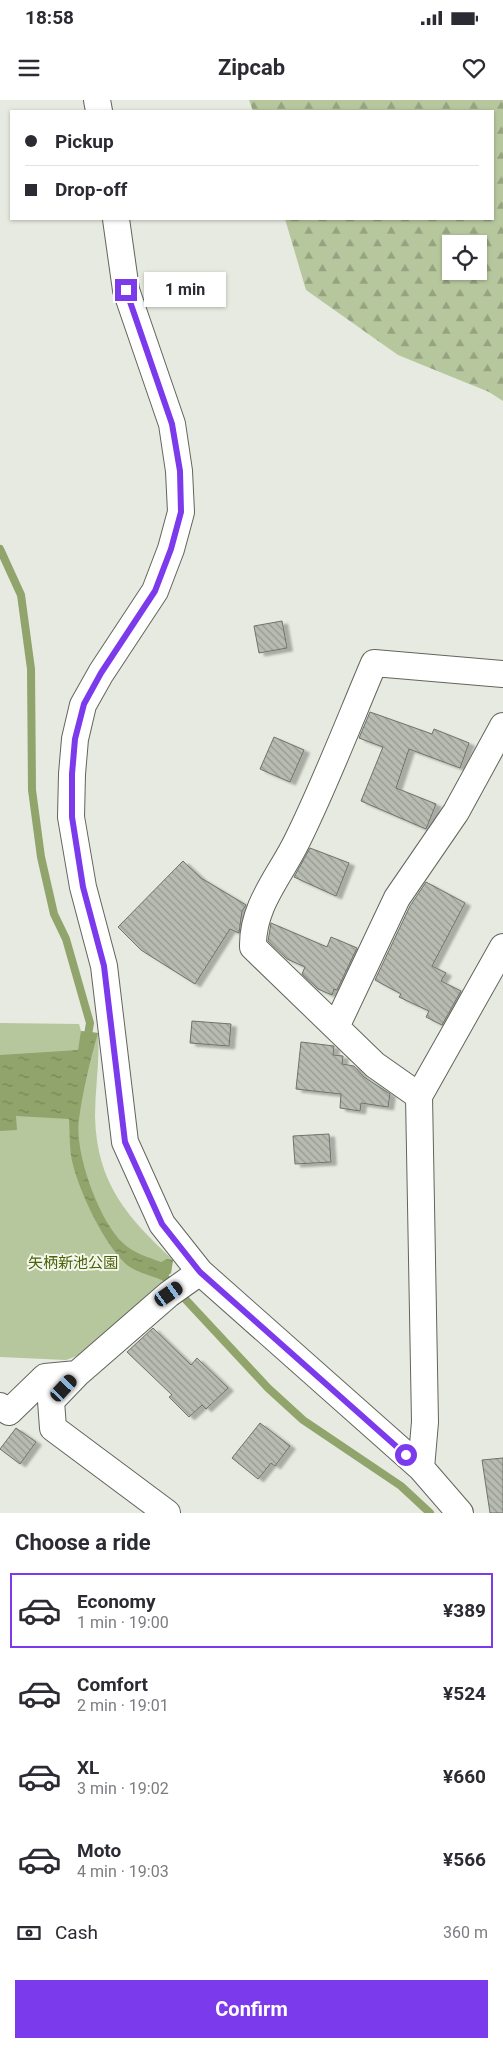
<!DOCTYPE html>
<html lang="en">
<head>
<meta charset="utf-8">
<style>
  :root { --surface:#fff; --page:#f2f2f3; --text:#2b2b33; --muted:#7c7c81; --line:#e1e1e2; --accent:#7c3aed }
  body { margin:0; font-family:Roboto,"Noto Sans JP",sans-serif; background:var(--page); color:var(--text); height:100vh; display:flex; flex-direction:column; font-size:19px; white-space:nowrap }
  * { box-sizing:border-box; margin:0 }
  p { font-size:16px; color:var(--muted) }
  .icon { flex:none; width:28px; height:28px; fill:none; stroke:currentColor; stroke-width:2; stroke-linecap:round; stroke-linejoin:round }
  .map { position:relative; height:1413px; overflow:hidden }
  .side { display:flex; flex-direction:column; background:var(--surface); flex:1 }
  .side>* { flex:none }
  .top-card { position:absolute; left:10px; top:10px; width:484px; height:110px; border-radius:0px; box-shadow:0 1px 4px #0004; display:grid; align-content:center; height:110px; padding:0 15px; background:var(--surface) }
  .tools { position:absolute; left:442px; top:135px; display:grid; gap:10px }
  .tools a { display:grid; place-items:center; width:45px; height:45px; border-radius:0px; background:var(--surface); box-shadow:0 1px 4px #0004; font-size:25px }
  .end { position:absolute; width:22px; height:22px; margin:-11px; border:6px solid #7c3aed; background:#fff; box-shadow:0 0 0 2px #fff }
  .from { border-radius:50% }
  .bubble { position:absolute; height:35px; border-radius:0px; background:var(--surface); box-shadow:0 1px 4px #0004; font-size:16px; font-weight:700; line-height:35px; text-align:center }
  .car { position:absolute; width:15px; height:30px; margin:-15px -8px; border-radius:6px; box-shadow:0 0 4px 1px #0007; background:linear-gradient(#222 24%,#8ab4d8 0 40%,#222 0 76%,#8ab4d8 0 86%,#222 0) }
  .top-card b { display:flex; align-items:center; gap:18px; height:48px; font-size:19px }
  .top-card b+b { border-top:1px solid var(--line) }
  .top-card i { width:12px; height:12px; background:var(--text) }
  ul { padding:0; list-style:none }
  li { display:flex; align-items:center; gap:15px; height:75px; margin:0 10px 8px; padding:0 5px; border:2px solid transparent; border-radius:0px }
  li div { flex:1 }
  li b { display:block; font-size:19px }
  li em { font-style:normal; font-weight:700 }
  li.current { border-color:var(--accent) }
  li>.icon { width:45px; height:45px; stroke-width:1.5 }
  h2 { padding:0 15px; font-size:22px; line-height:60px }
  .pay { display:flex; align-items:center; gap:12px; height:55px; padding:0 15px; font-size:19px }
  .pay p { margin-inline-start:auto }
  .action { display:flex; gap:10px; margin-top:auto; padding:10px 15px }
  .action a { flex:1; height:58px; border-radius:0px; background:var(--accent); color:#fff; font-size:20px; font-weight:700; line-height:58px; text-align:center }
  .status { display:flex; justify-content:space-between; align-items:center; height:35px; padding:0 25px; background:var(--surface); direction:ltr }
  .status svg { height:14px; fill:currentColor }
  header { display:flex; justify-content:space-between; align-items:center; height:65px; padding:0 15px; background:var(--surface); font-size:22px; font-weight:700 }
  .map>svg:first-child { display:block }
  .forest { fill:url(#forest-firs); fill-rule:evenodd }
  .park { fill:#b7c79d }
  .water { fill:url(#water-ripples) }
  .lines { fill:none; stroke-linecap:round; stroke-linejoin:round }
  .stream { stroke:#90a46b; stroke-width:8 }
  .building { fill:url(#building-back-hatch); stroke:#6f736a; filter:url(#shadow) }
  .minor-casing { stroke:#62655c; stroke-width:28 }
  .minor { stroke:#fff; stroke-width:26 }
  .route { stroke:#7c3aed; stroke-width:6 }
  .labels { text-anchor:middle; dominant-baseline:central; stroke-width:4; stroke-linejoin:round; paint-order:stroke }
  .park-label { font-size:15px; fill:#4b6207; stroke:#f3f7ed }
</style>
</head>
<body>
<div class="status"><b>18:58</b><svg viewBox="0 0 49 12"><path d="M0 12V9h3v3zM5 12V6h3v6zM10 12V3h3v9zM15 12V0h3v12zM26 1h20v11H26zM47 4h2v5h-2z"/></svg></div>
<header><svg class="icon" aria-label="menu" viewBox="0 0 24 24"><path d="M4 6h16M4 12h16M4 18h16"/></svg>Zipcab<svg class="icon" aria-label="heart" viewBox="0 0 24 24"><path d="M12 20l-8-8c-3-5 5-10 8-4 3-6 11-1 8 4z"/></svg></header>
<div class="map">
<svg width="503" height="1413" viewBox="0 0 503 1413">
  <defs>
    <pattern id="forest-firs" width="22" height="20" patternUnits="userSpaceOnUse" patternTransform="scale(1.25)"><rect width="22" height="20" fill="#b7c79d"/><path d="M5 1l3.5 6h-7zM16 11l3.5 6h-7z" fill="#96a381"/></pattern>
    <pattern id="water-ripples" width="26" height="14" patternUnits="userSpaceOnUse" patternTransform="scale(1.25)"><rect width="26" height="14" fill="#90a46b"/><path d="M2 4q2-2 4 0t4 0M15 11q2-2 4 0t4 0" fill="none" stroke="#778759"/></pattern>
    <pattern id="building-back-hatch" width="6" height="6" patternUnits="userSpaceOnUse" patternTransform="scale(1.25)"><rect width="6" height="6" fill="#b7bbb1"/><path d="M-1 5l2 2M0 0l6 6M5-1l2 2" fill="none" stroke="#969991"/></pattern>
    <filter id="shadow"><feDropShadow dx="5.5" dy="3" stdDeviation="1" flood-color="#0004"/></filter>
  </defs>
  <rect width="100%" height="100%" fill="#e6eae0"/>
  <!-- forest -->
  <path class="forest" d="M249,0h254v301l-14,-9 -91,-37 -92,-65 -21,-71h207v-108h-239zM451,144h28v27h-28z"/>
  <!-- park -->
  <path class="park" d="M0,923l79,1 2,7 17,2c2,28 -3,56 -3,84 2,67 32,100 78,143l-2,13 -86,80 -19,7 -66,-3z"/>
  <!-- water -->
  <path class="water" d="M81,931l17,2c-8,28 -15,57 -19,86 -5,33 20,102 44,124 10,10 25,14 38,19l6,-3 6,1 -2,13 -9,7c-10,-4 -26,-8 -35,-15 -22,-19 -47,-72 -54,-100 -4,-15 -3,-30 -4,-46l-53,-3 1,14 -17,1v-76l78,-5z"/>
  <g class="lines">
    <!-- stream -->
    <path class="stream" d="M0,449l21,46 10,74 1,121 9,67 13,57 12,25 24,84 -3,18
      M160,1172l108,116 35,32 98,66 29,27"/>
  </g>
  <!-- building -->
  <path class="building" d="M282,521l5,27 -28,5 -5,-27z
    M370,612l62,22 2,-5 35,14 -9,25 -51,-19 -13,39 40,16 -10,25 -65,-28 22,-54 -24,-9z
    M274,637l30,13 -14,32 -30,-13z
    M310,748l39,15 -13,33 -42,-19z
    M183,761l18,17 45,27 -4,6 -3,22 -9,-4 -35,55 -54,-34 -23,-23z
    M426,782l39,21 -33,63 14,7 -5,8 20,10 -19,34 -16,-8 3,-6 -30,-14 2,-3 -26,-14 35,-74z
    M271,823l56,24 4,-10 26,11 -20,42 -3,-1 -2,6 -14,-6 -16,-15 3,-7 -18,-8 -19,-18z
    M192,921l39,3 -2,22 -39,-3z
    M301,942l33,4 -1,9 10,1 -1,8 12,2 10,11 26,17 -2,13 -27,-4 -1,8 -20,-3 1,-14 -45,-5z
    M329,1034l2,28 -36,2 -2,-28z
    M153,1228l38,37 6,-7 31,30 -22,21 -4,-4 -13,12 -20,-20 3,-2 -45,-43z
    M260,1323l30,23 -15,20 -4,-3 -13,16 -26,-21z
    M16,1328l20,14 -16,22 -20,-15z
    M503,1358v55h-13l-8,-53z"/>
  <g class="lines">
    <defs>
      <path id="minor" d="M97,0l2,11
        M116,119l10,71 46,134 7,47 2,41 -10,37 -16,42 -54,82 -18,32 -8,34 -3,35 -1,43 12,70 21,79 21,176 37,82 38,48 221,196 39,45
        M336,927l61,-129 59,-86 47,-86
        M419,996l-44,-31 -122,-118c-1,-42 28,-72 45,-108 28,-57 51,-117 76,-176l129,11
        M77,1274l-26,27 2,27 114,85
        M0,1306l9,6 36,-35 32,-3 92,-80 31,-22
        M421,1368l4,-46 -6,-326 84,-149"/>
    </defs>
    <!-- minor casing -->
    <use href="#minor" class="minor-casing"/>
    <!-- minor -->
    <use href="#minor" class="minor"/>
  </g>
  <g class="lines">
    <!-- route -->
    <path class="route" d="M126,190l46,134 8,47 1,41 -10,37 -16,42 -54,82 -17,31 -9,35 -3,35v43l11,70 21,79 21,176 37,82 38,48 206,183"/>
  </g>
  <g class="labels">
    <!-- park labels -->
    <g class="park-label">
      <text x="73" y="1163">矢柄新池公園</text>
    </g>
  </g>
</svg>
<div class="tools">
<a><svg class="icon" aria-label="locate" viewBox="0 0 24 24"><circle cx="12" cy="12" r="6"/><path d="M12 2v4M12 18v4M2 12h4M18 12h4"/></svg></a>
</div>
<i class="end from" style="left:406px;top:1355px"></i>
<i class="end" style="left:126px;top:190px"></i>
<div class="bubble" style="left:144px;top:172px;width:82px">1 min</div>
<i class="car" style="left:169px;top:1194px;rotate:55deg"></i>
<i class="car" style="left:64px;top:1288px;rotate:43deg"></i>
<div class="top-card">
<b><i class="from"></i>Pickup</b>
<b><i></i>Drop-off</b>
</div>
</div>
<section class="side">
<h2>Choose a ride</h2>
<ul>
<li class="current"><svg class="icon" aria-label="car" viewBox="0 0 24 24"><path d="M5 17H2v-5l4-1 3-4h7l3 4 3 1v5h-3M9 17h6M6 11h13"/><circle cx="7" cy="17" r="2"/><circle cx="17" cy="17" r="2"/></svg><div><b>Economy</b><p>1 min · 19:00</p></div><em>¥389</em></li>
<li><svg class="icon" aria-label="car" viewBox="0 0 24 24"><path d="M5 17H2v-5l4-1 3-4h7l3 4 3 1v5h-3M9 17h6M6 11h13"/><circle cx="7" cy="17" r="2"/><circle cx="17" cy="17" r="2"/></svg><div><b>Comfort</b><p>2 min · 19:01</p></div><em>¥524</em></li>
<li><svg class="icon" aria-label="car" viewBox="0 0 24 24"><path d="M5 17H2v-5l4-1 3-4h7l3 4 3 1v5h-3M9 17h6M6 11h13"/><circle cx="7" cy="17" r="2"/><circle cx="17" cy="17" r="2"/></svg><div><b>XL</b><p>3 min · 19:02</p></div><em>¥660</em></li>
<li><svg class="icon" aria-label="car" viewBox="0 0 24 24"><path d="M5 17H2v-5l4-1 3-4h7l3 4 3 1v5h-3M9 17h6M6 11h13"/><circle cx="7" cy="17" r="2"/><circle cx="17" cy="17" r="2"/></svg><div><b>Moto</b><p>4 min · 19:03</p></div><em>¥566</em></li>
</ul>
<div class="pay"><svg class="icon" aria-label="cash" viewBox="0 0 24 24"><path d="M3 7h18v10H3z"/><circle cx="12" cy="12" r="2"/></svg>Cash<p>360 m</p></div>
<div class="action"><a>Confirm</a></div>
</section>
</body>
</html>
